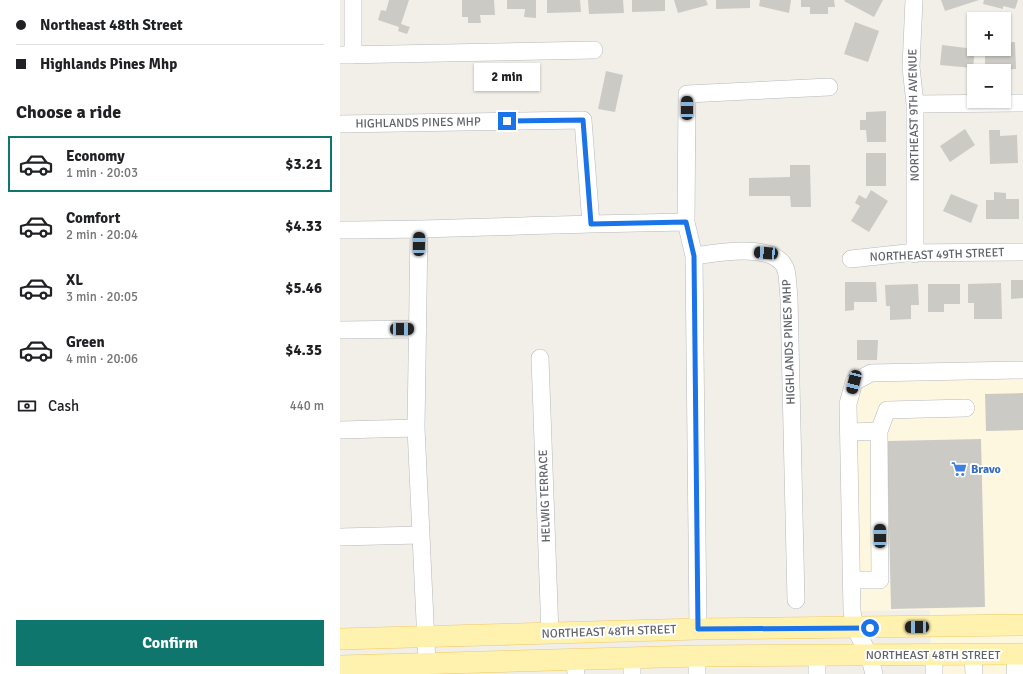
<!DOCTYPE html>
<html lang="en">
<head>
<meta charset="utf-8">
<style>
  :root { --surface:#fff; --page:#f6f6f6; --text:#202124; --muted:#757577; --line:#e0e0e0; --accent:#0f766e }
  body { margin:0; font-family:Signika,sans-serif; background:var(--page); color:var(--text); height:100vh; display:flex; flex-direction:column; font-size:15px; white-space:nowrap }
  * { box-sizing:border-box; margin:0 }
  p { font-size:13px; color:var(--muted) }
  .icon { flex:none; width:22px; height:22px; fill:none; stroke:currentColor; stroke-width:2; stroke-linecap:round; stroke-linejoin:round }
  .map { position:relative; flex:1; overflow:hidden }
  .sheet { display:flex; flex-direction:column; background:var(--surface); width:340px }
  .sheet>* { flex:none }
  .hud { display:grid; align-content:center; height:88px; padding:0 16px; background:var(--surface) }
  .buttons { position:absolute; left:627px; top:12px; display:grid; gap:8px }
  .buttons a { display:grid; place-items:center; width:44px; height:44px; border-radius:0px; background:var(--surface); box-shadow:0 1px 3px #0004; font-size:20px }
  .end { position:absolute; width:18px; height:18px; margin:-9px; border:5px solid #1a73e8; background:#fff; box-shadow:0 0 0 2px #fff }
  .from { border-radius:50% }
  .bubble { position:absolute; height:28px; border-radius:0px; background:var(--surface); box-shadow:0 1px 3px #0004; font-size:13px; font-weight:700; line-height:28px; text-align:center }
  .car { position:absolute; width:12px; height:24px; margin:-12px -6px; border-radius:5px; box-shadow:0 0 3px 1px #0007; background:linear-gradient(#222 24%,#8ab4d8 0 40%,#222 0 76%,#8ab4d8 0 86%,#222 0) }
  .hud b { display:flex; align-items:center; gap:14px; height:38px; font-size:15px }
  .hud b+b { border-top:1px solid var(--line) }
  .hud i { width:10px; height:10px; background:var(--text) }
  ul { padding:0; list-style:none }
  li { display:flex; align-items:center; gap:12px; height:56px; margin:0 8px 6px; padding:0 8px; border:2px solid transparent; border-radius:0px }
  li div { flex:1 }
  li b { display:block; font-size:15px }
  li em { font-style:normal; font-weight:700 }
  li.selected { border-color:var(--accent) }
  li>.icon { width:36px; height:36px; stroke-width:1.5 }
  h2 { padding:0 16px; font-size:18px; line-height:48px }
  .pay { display:flex; align-items:center; gap:10px; height:44px; padding:0 16px; font-size:15px }
  .pay p { margin-inline-start:auto }
  .button { display:flex; gap:8px; margin-top:auto; padding:8px 16px }
  .button a { flex:1; height:46px; border-radius:0px; background:var(--accent); color:#fff; font-size:16px; font-weight:700; line-height:46px; text-align:center }
  main { display:flex; flex:1; min-height:0 }
  .map>svg:first-child { display:block }
  .commercial { fill:#fef7e0 }
  .building { fill:#cccac5 }
  .lines { fill:none; stroke-linecap:round; stroke-linejoin:round }
  .minor-casing { stroke:#b5b8bc; stroke-width:18 }
  .major-casing { stroke:#f2c960; stroke-width:22 }
  .minor { stroke:#fff; stroke-width:17 }
  .major { stroke:#fff2af; stroke-width:21 }
  .route { stroke:#1a73e8; stroke-width:5 }
  .labels { text-anchor:middle; dominant-baseline:central; stroke-width:4; stroke-linejoin:round; paint-order:stroke }
  .street-label { font-size:12px; fill:#5f6368; stroke:#fff }
  .shop-label { font-size:12px; font-weight:bold; fill:#366cbe; stroke:#fff; text-anchor:start }
</style>
</head>
<body>
<main>
<section class="sheet">
<div class="hud">
<b><i class="from"></i>Northeast 48th Street</b>
<b><i></i>Highlands Pines Mhp</b>
</div>
<h2>Choose a ride</h2>
<ul>
<li class="selected"><svg class="icon" aria-label="car" viewBox="0 0 24 24"><path d="M5 17H2v-5l4-1 3-4h7l3 4 3 1v5h-3M9 17h6M6 11h13"/><circle cx="7" cy="17" r="2"/><circle cx="17" cy="17" r="2"/></svg><div><b>Economy</b><p>1 min · 20:03</p></div><em>$3.21</em></li>
<li><svg class="icon" aria-label="car" viewBox="0 0 24 24"><path d="M5 17H2v-5l4-1 3-4h7l3 4 3 1v5h-3M9 17h6M6 11h13"/><circle cx="7" cy="17" r="2"/><circle cx="17" cy="17" r="2"/></svg><div><b>Comfort</b><p>2 min · 20:04</p></div><em>$4.33</em></li>
<li><svg class="icon" aria-label="car" viewBox="0 0 24 24"><path d="M5 17H2v-5l4-1 3-4h7l3 4 3 1v5h-3M9 17h6M6 11h13"/><circle cx="7" cy="17" r="2"/><circle cx="17" cy="17" r="2"/></svg><div><b>XL</b><p>3 min · 20:05</p></div><em>$5.46</em></li>
<li><svg class="icon" aria-label="car" viewBox="0 0 24 24"><path d="M5 17H2v-5l4-1 3-4h7l3 4 3 1v5h-3M9 17h6M6 11h13"/><circle cx="7" cy="17" r="2"/><circle cx="17" cy="17" r="2"/></svg><div><b>Green</b><p>4 min · 20:06</p></div><em>$4.35</em></li>
</ul>
<div class="pay"><svg class="icon" aria-label="cash" viewBox="0 0 24 24"><path d="M3 7h18v10H3z"/><circle cx="12" cy="12" r="2"/></svg>Cash<p>440 m</p></div>
<div class="button"><a>Confirm</a></div>
</section>
<div class="map">
<svg width="683" height="674" viewBox="0 0 683 674">
  <rect width="100%" height="100%" fill="#f1efe8"/>
  <!-- commercial -->
  <path class="commercial" d="M683,375v299h-92l-1,-64 -73,1 -2,-212 10,-15 12,-6z"/>
  <!-- building -->
  <path class="building" d="M49,0h20l-8,24 9,3 -3,7 -9,-3 1,-4 -21,-7 3,-10 5,1z
    M122,0h32l1,15h-15l1,8h-13v-6h-6z
    M167,0h29v18l-12,-1 1,-8h-18z
    M207,0h33l1,12 -34,1z
    M248,0h35l1,13 -35,1z
    M292,0h33v11l-33,1z
    M334,0h32l2,5 -30,8z
    M376,0h34v8l-34,1z
    M420,0h31l-2,13 -30,-7z
    M461,0h33l1,7h-7v7h-18v-7h-9z
    M505,0h38l-9,17 -30,-16z
    M601,0h38l-34,11z
    M644,0h34l-3,9 -12,-3v3l-20,-5z
    M515,22l24,9 -11,31 -24,-8z
    M675,42l1,27 -31,1v-21h19v-6z
    M602,45l33,4 -2,19 -33,-3z
    M266,71l17,4 -8,37 -17,-3z
    M546,111v31h-19l-1,-12h-6v-10h6v-8z
    M625,129l10,16 -25,17 -10,-16z
    M649,130h11v6l17,-1 1,28 -28,1z
    M526,153h20v33h-20z
    M450,165h20l1,42h-20l-1,-11h-41v-18l41,-1z
    M531,190l17,11 -19,31 -18,-11 9,-15 -5,-3 4,-8 7,4z
    M654,192l12,1v6h13v20h-33v-19h8z
    M611,194l27,11 -7,18 -28,-12z
    M671,280h12v18l-12,1z
    M505,282h31l1,20h-23v8l-9,1z
    M661,283l1,36h-28v-16h-6v-19z
    M578,284l1,21h-8v14l-21,1v-14h-4l-1,-21z
    M588,284h32v20h-16v8h-16z
    M517,340h21l-1,20h-20z
    M683,393v37l-37,1 -1,-37z
    M641,439l4,168 -94,2 -4,-168z"/>
  <g class="lines">
    <defs>
      <path id="minor" d="M13,0v55
        M574,0l-3,67 4,37v150
        M0,55l254,-5
        M575,104l108,-1
        M0,124l243,-4 8,104 95,-2
        M0,230c84,0 167,-4 251,-6
        M79,230l-3,198 11,236
        M354,256c22,-3 83,-15 92,14 2,8 2,19 3,28l7,302
        M511,259l55,-6 117,-1
        M0,330l78,-1
        M200,358l10,276
        M0,430l76,-2
        M539,431l8,-21 79,-2
        M509,432l30,-1 1,149h-28
        M0,537l80,-2
        M358,629l-4,-373 -8,-34 1,-128 142,-7
        M633,654l1,20
        M594,655v19
        M357,656v18
        M292,658v16
        M235,660l1,14
        M477,674v-19
        M534,674l-5,-19 -14,-27 -3,-17 -4,-207 6,-22 17,-9 152,-3
        M675,674l1,-20"/>
      <path id="major" d="M0,639l358,-10 325,-4
        M0,666l357,-10 326,-2"/>
    </defs>
    <!-- minor casing -->
    <use href="#minor" class="minor-casing"/>
    <!-- major casing -->
    <use href="#major" class="major-casing"/>
    <!-- minor -->
    <use href="#minor" class="minor"/>
    <!-- major -->
    <use href="#major" class="major"/>
  </g>
  <g class="lines">
    <!-- route -->
    <path class="route" d="M167,121l76,-1 8,104 95,-2 8,34 4,373 172,-1"/>
  </g>
  <!-- icons -->
  <defs>
    <symbol id="supermarket-bare" viewBox="-9 -9 18 18"><path d="M-6-5.5h2.5l.6 2H6L4.5 2H-2.5L-4.4-4H-6ZM-1.5 3.2a1.3 1.3 0 1 0 .1 0ZM3 3.2a1.3 1.3 0 1 0 .1 0Z" fill="#3f7fe0" stroke="#fff" stroke-width="2.5" paint-order="stroke"/></symbol>
  </defs>
  <g fill-rule="evenodd">
    <use href="#supermarket-bare" x="608" y="458" width="22" height="22"/>
  </g>
  <g class="labels">
    <!-- street labels -->
    <g class="street-label">
      <text transform="translate(574 115) rotate(-91)">NORTHEAST 9TH AVENUE</text>
      <text transform="translate(78 123) rotate(-1)">HIGHLANDS PINES MHP</text>
      <text transform="translate(597 255) rotate(-2)">NORTHEAST 49TH STREET</text>
      <text transform="translate(449 342) rotate(-92)">HIGHLANDS PINES MHP</text>
      <text transform="translate(205 496) rotate(-92)">HELWIG TERRACE</text>
      <text transform="translate(269 632) rotate(-2)">NORTHEAST 48TH STREET</text>
      <text x="593" y="655">NORTHEAST 48TH STREET</text>
    </g>
    <!-- shop labels -->
    <g class="shop-label">
      <text x="631" y="469">Bravo</text>
    </g>
  </g>
</svg>
<div class="buttons">
<a>+</a>
<a>−</a>
</div>
<i class="end from" style="left:530px;top:628px"></i>
<i class="end" style="left:167px;top:121px"></i>
<div class="bubble" style="left:134px;top:63px;width:66px">2 min</div>
<i class="car" style="left:347px;top:108px;rotate:0deg"></i>
<i class="car" style="left:79px;top:244px;rotate:1deg"></i>
<i class="car" style="left:426px;top:253px;rotate:274deg"></i>
<i class="car" style="left:62px;top:329px;rotate:89deg"></i>
<i class="car" style="left:514px;top:382px;rotate:194deg"></i>
<i class="car" style="left:540px;top:536px;rotate:0deg"></i>
<i class="car" style="left:577px;top:627px;rotate:269deg"></i>
</div>
</main>
</body>
</html>
